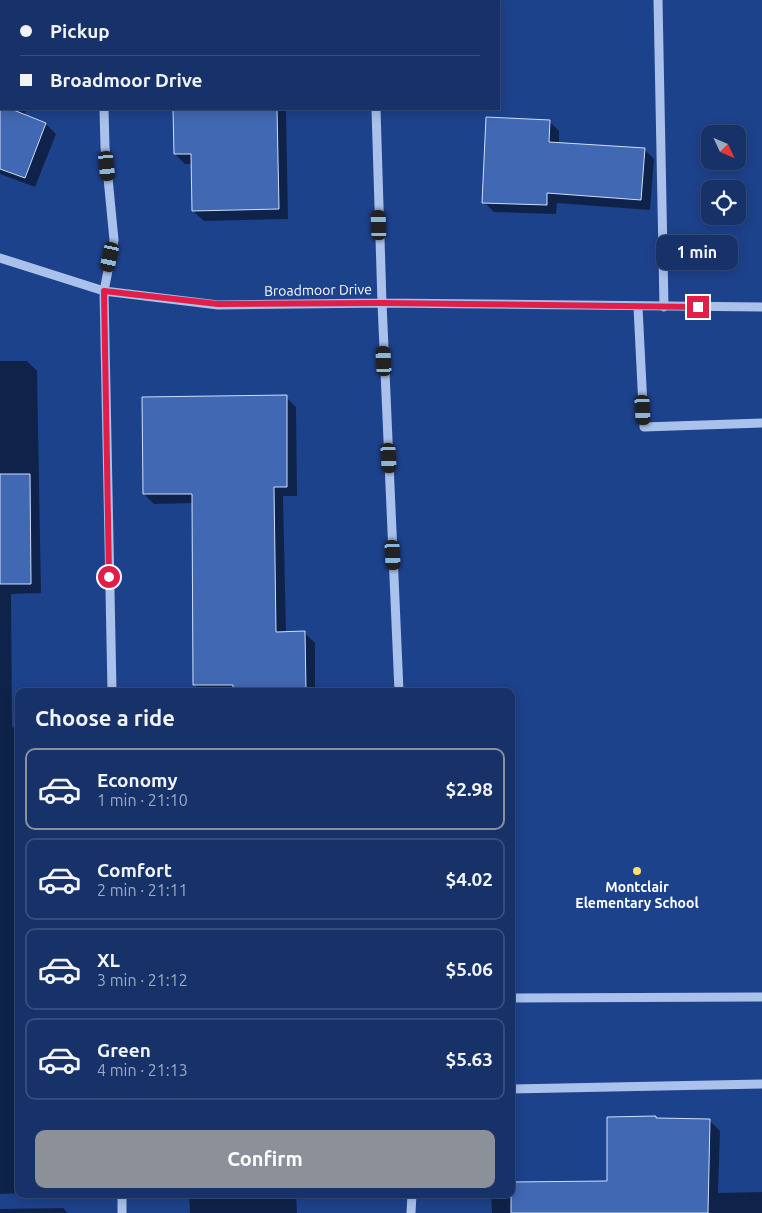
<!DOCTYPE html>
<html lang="en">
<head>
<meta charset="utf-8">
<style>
  :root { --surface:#163269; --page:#1f3a6f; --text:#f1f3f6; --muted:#9eaac0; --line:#354d7d; --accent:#8c9099 }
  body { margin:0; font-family:Ubuntu,sans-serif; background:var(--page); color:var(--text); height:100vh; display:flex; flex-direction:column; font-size:19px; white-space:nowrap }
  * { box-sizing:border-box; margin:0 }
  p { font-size:16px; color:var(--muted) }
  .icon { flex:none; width:28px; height:28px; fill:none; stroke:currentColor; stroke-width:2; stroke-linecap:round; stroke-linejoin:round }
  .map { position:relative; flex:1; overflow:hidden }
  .panel { position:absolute; left:15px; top:688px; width:500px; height:510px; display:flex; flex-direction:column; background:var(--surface); border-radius:10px; box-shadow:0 2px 12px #0003,0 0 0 1px var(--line) }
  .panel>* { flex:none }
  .guide { position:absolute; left:0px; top:0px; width:500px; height:110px; box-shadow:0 2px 12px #0003,0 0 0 1px var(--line); display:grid; align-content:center; height:110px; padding:0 20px; background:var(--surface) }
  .needle { width:32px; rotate:134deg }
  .fabs { position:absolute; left:701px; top:125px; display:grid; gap:10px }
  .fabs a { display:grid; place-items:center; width:45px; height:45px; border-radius:10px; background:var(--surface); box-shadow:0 2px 12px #0003,0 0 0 1px var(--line); font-size:25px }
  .end { position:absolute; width:22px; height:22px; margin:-11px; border:6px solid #e11d48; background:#fff; box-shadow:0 0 0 2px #fff }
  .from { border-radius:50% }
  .bubble { position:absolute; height:35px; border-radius:10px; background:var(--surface); box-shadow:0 2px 12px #0003,0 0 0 1px var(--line); font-size:16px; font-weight:700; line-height:35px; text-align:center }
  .car { position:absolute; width:15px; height:30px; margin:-15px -8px; border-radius:6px; box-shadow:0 0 4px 1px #0007; background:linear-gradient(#222 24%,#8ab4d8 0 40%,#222 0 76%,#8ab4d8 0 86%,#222 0) }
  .guide b { display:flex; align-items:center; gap:18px; height:48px; font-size:19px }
  .guide b+b { border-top:1px solid var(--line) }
  .guide i { width:12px; height:12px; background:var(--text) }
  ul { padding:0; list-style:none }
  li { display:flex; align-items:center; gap:15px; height:82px; margin:0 10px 8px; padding:0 10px; border:2px solid var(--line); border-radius:10px }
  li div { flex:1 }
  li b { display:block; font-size:19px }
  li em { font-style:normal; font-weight:700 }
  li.active { border-color:var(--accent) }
  li>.icon { width:45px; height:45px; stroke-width:1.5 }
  h2 { padding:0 20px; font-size:22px; line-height:60px }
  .action { display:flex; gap:10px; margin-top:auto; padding:10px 20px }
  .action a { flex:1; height:58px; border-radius:10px; background:var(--accent); color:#fff; font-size:20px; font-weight:700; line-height:58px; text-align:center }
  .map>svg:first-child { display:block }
  .shadow { fill:#0007 }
  .building { fill:#4168b2; stroke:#cfdef9 }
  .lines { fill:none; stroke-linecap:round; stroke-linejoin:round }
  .minor { stroke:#aac1ec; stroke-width:9 }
  .route { stroke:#e11d48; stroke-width:6 }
  .poi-dot { fill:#fce168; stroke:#1d428c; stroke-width:2 }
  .labels { text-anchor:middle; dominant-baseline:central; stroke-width:4; stroke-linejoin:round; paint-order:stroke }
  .street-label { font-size:14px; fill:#fff; stroke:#1d428c }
  .poi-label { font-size:14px; font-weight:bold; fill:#fff; stroke:#1d428c }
</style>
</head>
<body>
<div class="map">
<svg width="762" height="1213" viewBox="0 0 762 1213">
  <rect width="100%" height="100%" fill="#1d428c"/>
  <!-- shadow -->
  <path class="shadow" d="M173,0h110v1h-110z
    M0,57l1,52h26l-3,6 22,9 10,10 -21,53 -35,-13z
    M220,109h66l2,110 -84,2 -11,-10v-47h-8l-10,-10z
    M549,121l10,10v13l85,5 10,10 -4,51 -93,-7 -1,11 -62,-2 -10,-10z
    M0,361h27l10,10 4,222 -30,1 1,132 7,7v204l-3,1 3,255 -19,1z
    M286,397l10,10 1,89h-14l3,137h19l10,10v48h-114l-7,-7v-181l-40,1 -10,-10z
    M657,1119l53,2 10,10 -2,62 44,-1v21h-270l-1,-19h20l97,-12z
    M189,1194h107l1,19h-107z
    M63,1208l5,5h-68v-4z"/>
  <!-- building -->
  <path class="building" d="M0,105l1,4h10l35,14 -21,55 -25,-9z
    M173,109h104l2,100 -87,2 -1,-57h-17z
    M486,117l64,3 -1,22 96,6 -4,52 -94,-7v12l-65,-2z
    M287,395v92h-13l2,145 29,-1 1,60h-73v-6h-40l-1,-191h-49l-1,-97z
    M0,474h30l1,110h-31z
    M656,1116v2l54,1 -2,94h-197v-31l96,-1v-64z"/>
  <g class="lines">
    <!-- minor -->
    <path class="minor" d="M102,0v1
      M372,0v1
      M658,0l6,307
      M104,109l1,38 9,93 -10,51 8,400
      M376,109l6,194 17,388
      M0,258l104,33 114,14 164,-2 380,4
      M638,307l6,120 118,-4
      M511,998l251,-1
      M511,1089l251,-5
      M122,1194v19
      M411,1213l1,-19"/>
  </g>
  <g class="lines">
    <!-- route -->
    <path class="route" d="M109,577l-5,-286 114,13 164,-1 316,4"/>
  </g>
  <!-- markers -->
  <circle class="poi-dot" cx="637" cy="871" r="5"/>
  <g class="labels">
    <!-- street labels -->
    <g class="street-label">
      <text transform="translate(318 290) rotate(-1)">Broadmoor Drive</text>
    </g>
    <!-- poi labels -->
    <g class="poi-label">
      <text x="637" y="887">Montclair<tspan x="637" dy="16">Elementary School</tspan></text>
    </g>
  </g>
</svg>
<div class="fabs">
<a><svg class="needle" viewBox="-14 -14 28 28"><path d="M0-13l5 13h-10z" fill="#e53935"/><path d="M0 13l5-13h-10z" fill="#9eaac0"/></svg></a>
<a><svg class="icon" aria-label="locate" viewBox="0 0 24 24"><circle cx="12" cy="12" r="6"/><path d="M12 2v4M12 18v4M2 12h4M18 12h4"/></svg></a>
</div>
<i class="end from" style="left:109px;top:577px"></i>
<i class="end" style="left:698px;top:307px"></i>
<div class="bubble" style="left:656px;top:235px;width:82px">1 min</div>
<i class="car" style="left:107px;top:166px;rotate:174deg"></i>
<i class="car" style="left:379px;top:225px;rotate:358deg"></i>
<i class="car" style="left:110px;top:257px;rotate:192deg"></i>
<i class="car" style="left:384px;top:361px;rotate:357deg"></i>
<i class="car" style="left:643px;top:410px;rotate:177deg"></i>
<i class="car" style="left:389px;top:458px;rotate:177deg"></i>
<i class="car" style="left:393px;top:555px;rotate:177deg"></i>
<div class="guide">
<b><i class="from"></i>Pickup</b>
<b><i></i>Broadmoor Drive</b>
</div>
<section class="panel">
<h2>Choose a ride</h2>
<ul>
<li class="active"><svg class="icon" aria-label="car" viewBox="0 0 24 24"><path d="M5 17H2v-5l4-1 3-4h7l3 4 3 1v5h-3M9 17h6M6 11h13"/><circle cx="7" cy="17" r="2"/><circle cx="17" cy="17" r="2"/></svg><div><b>Economy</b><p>1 min · 21:10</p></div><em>$2.98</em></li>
<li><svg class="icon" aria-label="car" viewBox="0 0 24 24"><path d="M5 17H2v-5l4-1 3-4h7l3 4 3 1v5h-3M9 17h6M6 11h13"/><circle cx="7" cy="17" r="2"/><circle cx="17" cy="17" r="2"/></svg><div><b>Comfort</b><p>2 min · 21:11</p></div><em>$4.02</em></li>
<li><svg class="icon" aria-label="car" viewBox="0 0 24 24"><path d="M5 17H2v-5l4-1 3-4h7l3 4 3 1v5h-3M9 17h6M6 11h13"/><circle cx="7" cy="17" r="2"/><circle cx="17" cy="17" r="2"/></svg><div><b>XL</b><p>3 min · 21:12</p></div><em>$5.06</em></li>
<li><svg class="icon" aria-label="car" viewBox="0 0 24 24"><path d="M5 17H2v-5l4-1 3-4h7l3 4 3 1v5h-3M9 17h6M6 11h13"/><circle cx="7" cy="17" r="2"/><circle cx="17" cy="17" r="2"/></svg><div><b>Green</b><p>4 min · 21:13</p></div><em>$5.63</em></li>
</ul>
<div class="action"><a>Confirm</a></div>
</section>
</div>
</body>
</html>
